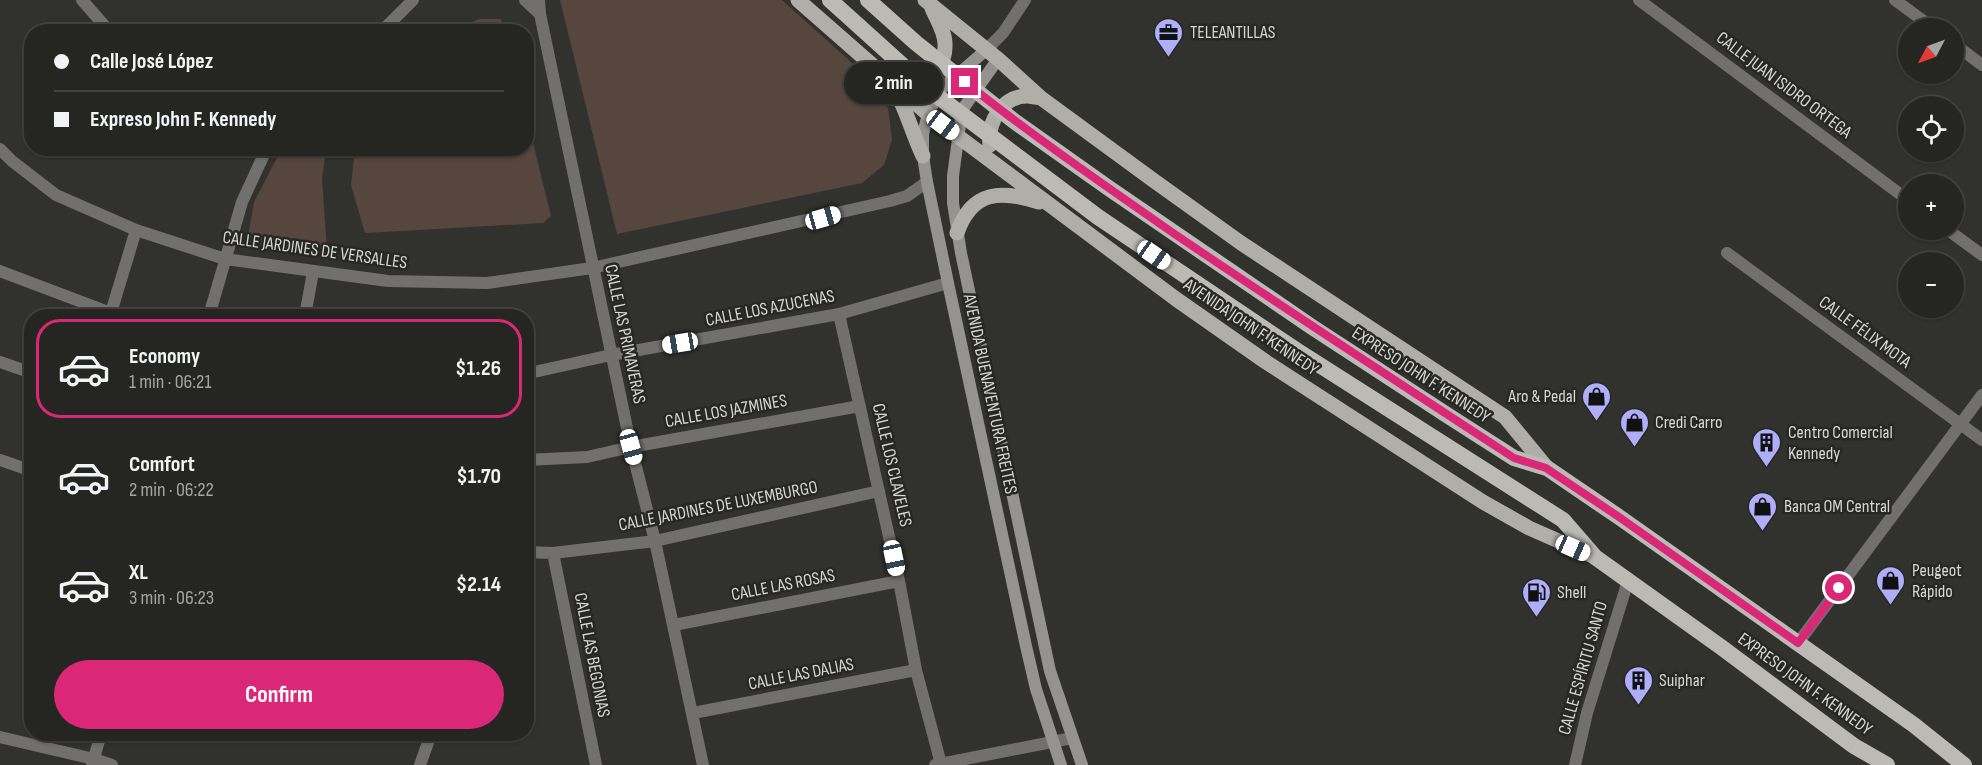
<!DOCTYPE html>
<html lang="en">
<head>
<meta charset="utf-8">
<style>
  :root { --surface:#252622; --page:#31322f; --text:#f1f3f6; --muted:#a3a5a5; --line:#424340; --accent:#db2777 }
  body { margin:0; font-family:"Sofia Sans Condensed",sans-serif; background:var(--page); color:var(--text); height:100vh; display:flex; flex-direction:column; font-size:22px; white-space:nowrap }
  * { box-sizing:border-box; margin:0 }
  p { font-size:20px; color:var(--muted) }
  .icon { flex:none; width:33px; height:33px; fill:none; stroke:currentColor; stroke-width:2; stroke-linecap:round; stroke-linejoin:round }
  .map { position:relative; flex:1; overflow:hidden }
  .sheet { position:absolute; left:24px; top:309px; width:510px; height:432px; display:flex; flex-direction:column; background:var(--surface); border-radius:24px; box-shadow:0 2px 4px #0004,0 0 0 2px var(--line) }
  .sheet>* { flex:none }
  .top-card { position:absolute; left:24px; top:24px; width:510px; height:132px; border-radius:24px; box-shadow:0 2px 4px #0004,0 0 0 2px var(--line); display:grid; align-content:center; height:132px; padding:0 30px; background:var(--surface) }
  .needle { width:39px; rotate:229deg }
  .buttons { position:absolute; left:1898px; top:18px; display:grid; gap:12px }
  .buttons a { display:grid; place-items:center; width:66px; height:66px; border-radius:50%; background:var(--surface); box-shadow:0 2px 4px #0004,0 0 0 2px var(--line); font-size:30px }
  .end { position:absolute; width:27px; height:27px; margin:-14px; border:8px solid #db2777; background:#fff; box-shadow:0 0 0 3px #fff }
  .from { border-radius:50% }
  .bubble { position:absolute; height:42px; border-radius:21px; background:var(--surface); box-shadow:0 2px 4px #0004,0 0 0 2px var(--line); font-size:20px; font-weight:700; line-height:42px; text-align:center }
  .car { position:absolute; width:18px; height:36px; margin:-18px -9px; border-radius:8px; box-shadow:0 0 4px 2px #0007; background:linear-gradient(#fff 24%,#345 0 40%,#fff 0 76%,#345 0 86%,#fff 0) }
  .top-card b { display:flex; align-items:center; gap:21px; height:57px; font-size:22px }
  .top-card b+b { border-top:2px solid var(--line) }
  .top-card i { width:15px; height:15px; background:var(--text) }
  ul { padding:10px 0 0; list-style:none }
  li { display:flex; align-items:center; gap:18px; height:99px; margin:0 12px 9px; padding:0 18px; border:3px solid transparent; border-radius:24px }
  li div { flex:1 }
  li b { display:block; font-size:22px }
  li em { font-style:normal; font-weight:700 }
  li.selected { border-color:var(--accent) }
  li>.icon { width:54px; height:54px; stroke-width:1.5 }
  .action { display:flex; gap:12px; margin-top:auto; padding:12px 30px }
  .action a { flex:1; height:69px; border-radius:36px; background:var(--accent); color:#fff; font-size:24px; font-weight:700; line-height:69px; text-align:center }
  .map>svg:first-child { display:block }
  .green { fill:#56463e }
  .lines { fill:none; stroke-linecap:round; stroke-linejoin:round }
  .minor { stroke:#71706e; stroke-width:12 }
  .secondary { stroke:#95938f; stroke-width:12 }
  .primary { stroke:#b0aea9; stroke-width:15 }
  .trunk { stroke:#bcbab5; stroke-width:16 }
  .route { stroke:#db2777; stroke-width:8 }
  .labels { text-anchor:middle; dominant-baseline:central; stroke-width:5; stroke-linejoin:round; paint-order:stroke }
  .poi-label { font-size:18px; fill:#d6d6d3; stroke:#272823; text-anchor:start }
  .street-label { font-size:18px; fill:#d6d6d3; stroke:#272823 }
</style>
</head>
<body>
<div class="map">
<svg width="1982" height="765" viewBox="0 0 1982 765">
  <rect width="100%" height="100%" fill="#31322d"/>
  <!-- green -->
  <path class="green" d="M560,0h222l89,80 17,28 4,32 -8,25 -22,18 -245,51z
    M480,19h21l3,12h-58z
    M527,118l24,98 -8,7 -178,10 -14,-48 4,-36 171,-1z
    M284,149h42l-4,30 5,70 -80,-6 7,-41 26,-50z"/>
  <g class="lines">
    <!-- minor -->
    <path class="minor" d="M82,0l28,32
      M525,0l15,14
      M539,0l1,14 91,433 24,94 48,224
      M1639,0l269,200
      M1895,0l38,28
      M381,32l32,-32
      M1953,43l29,22
      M986,50l17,-17 22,-33
      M0,149l12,12 44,34 80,35 89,29 163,22 99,2 105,-15 298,-67 17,-5 20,-14
      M1948,230l34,25
      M1727,253l255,187
      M0,271l111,42
      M839,314l60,267 17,89 25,94
      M110,316l26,-86
      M209,316l33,-114 25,-54
      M305,316l8,-44
      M0,362l32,11
      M526,372h8l77,-17 228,-41 109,-31
      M0,460l32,11
      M526,460l61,-3 44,-10 229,-41
      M526,552l27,1 102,-12 224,-50
      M553,553l43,212
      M674,625l225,-44
      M1798,643l184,-248
      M693,713l223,-43
      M0,737l94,22 18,6
      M92,765l9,-31
      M420,765l11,-31
      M935,765l137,-27
      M1575,765l12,-52 41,-132"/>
    <!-- secondary -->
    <path class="secondary" d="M986,50l-45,39 -13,25 -5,20v22l4,26 21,101 78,363 10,43 25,76
      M998,59l-36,51 -9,66v27l8,50 89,418 32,94"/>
    <!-- primary -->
    <path class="primary" d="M798,0l130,114 248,185 90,63 217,140 46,26 66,29
      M925,0l73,59 43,39 112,82 88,63 264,174 42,51
      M887,77c9,2 19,6 28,5 18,-1 31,-20 30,-38 0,-12 -8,-24 -13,-36
      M896,91c11,21 17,44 27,65
      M990,145c-3,-22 12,-49 37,-49 4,0 10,2 14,2
      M957,233c15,-43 44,-43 82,-31"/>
    <!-- trunk -->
    <path class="trunk" d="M830,0l102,92 166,125 198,133 267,170 32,37 126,90 133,99 33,19
      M868,0l48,43 98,78 96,68 202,138 138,90 64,41 33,10 72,49 295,208 50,40"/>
  </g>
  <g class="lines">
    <!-- route -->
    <path class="route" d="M965,82c69,55 142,105 214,155 111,75 223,148 335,221l32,10 73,49 179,126 41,-55"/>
  </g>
  <!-- icons -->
  <defs>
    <symbol id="office-pin" viewBox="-11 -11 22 30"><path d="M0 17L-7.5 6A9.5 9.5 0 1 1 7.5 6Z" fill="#aeaefa" stroke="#272823"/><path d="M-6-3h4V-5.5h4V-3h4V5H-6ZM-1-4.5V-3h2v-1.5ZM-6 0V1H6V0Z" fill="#111"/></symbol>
    <symbol id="shop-pin" viewBox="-11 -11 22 30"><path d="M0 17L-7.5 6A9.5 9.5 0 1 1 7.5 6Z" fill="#aeaefa" stroke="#272823"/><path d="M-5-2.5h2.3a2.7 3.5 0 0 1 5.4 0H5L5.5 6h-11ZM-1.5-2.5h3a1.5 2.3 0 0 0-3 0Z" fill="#111"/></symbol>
    <symbol id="building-pin" viewBox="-11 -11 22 30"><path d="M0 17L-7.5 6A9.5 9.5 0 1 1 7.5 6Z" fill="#aeaefa" stroke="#272823"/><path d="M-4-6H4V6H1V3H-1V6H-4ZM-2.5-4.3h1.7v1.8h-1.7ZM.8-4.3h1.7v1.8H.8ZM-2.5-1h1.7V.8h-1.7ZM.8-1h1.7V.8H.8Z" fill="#111"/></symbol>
    <symbol id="fuel-pin" viewBox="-11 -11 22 30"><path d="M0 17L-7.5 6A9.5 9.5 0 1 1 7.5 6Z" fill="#aeaefa" stroke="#272823"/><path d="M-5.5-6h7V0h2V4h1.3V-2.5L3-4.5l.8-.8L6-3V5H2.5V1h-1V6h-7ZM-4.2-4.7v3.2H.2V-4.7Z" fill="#111"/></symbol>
  </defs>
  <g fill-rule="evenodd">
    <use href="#office-pin" x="1152" y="16" width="33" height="45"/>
    <use href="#shop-pin" x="1580" y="380" width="33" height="45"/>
    <use href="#shop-pin" x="1618" y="406" width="33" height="45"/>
    <use href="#building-pin" x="1750" y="426" width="33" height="45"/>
    <use href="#shop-pin" x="1746" y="490" width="33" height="45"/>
    <use href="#shop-pin" x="1874" y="564" width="33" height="45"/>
    <use href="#fuel-pin" x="1520" y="576" width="33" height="45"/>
    <use href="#building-pin" x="1622" y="664" width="33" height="45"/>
  </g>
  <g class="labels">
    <!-- poi labels -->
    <g class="poi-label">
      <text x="1190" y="32">TELEANTILLAS</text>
      <text x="1576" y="396" text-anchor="end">Aro &amp; Pedal</text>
      <text x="1655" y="422">Credi Carro</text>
      <text x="1788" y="432">Centro Comercial<tspan x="1788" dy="21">Kennedy</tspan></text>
      <text x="1784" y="506">Banca OM Central</text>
      <text x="1912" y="570">Peugeot<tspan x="1912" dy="21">Rápido</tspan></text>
      <text x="1557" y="592">Shell</text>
      <text x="1659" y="680">Suiphar</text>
    </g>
    <!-- street labels -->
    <g class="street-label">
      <text transform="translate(1784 85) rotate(37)">CALLE JUAN ISIDRO ORTEGA</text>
      <text transform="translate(315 250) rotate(8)">CALLE JARDINES DE VERSALLES</text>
      <text transform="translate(770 308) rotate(-11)">CALLE LOS AZUCENAS</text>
      <text transform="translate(1251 327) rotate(34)">AVENIDA JOHN F. KENNEDY</text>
      <text transform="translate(1865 332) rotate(36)">CALLE FÉLIX MOTA</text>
      <text transform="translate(625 334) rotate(78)">CALLE LAS PRIMAVERAS</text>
      <text transform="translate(1421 375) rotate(33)">EXPRESO JOHN F. KENNEDY</text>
      <text transform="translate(990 394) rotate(78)">AVENIDA BUENAVENTURA FREITES</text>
      <text transform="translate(726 411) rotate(-10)">CALLE LOS JAZMINES</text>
      <text transform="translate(892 465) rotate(77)">CALLE LOS CLAVELES</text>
      <text transform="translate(718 506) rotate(-11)">CALLE JARDINES DE LUXEMBURGO</text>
      <text transform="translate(783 585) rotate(-11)">CALLE LAS ROSAS</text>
      <text transform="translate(592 655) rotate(79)">CALLE LAS BEGONIAS</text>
      <text transform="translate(1583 668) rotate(-74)">CALLE ESPÍRITU SANTO</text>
      <text transform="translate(801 674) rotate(-11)">CALLE LAS DALIAS</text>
      <text transform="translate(1805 684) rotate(36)">EXPRESO JOHN F. KENNEDY</text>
    </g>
  </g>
</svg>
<div class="buttons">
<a><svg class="needle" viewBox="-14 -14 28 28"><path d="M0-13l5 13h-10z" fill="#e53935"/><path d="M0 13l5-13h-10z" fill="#a3a5a5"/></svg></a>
<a><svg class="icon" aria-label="locate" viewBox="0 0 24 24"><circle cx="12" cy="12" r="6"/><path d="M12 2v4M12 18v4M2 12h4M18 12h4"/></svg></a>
<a>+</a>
<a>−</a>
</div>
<i class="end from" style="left:1839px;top:588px"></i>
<i class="end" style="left:965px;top:82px"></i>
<div class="bubble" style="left:844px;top:62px;width:99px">2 min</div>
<i class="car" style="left:943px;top:125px;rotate:127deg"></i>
<i class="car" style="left:823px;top:218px;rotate:74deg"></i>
<i class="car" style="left:1154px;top:255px;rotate:125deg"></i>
<i class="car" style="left:680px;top:343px;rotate:260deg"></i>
<i class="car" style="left:631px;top:447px;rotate:165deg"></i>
<i class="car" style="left:1573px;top:548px;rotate:114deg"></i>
<i class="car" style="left:894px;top:558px;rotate:168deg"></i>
<div class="top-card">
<b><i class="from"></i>Calle José López</b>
<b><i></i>Expreso John F. Kennedy</b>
</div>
<section class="sheet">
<ul>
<li class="selected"><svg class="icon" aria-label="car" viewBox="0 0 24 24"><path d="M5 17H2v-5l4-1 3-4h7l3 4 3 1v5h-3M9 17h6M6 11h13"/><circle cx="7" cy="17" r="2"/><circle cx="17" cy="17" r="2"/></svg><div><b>Economy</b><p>1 min · 06:21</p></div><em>$1.26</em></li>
<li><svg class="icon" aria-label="car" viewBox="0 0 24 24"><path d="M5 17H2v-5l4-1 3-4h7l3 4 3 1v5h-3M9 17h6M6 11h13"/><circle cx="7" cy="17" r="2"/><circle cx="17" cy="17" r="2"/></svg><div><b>Comfort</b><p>2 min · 06:22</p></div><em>$1.70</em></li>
<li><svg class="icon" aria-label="car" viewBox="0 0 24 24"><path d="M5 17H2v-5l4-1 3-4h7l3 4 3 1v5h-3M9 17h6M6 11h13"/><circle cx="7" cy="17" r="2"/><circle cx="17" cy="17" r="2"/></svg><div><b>XL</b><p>3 min · 06:23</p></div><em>$2.14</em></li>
</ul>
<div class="action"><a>Confirm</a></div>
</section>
</div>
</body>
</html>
